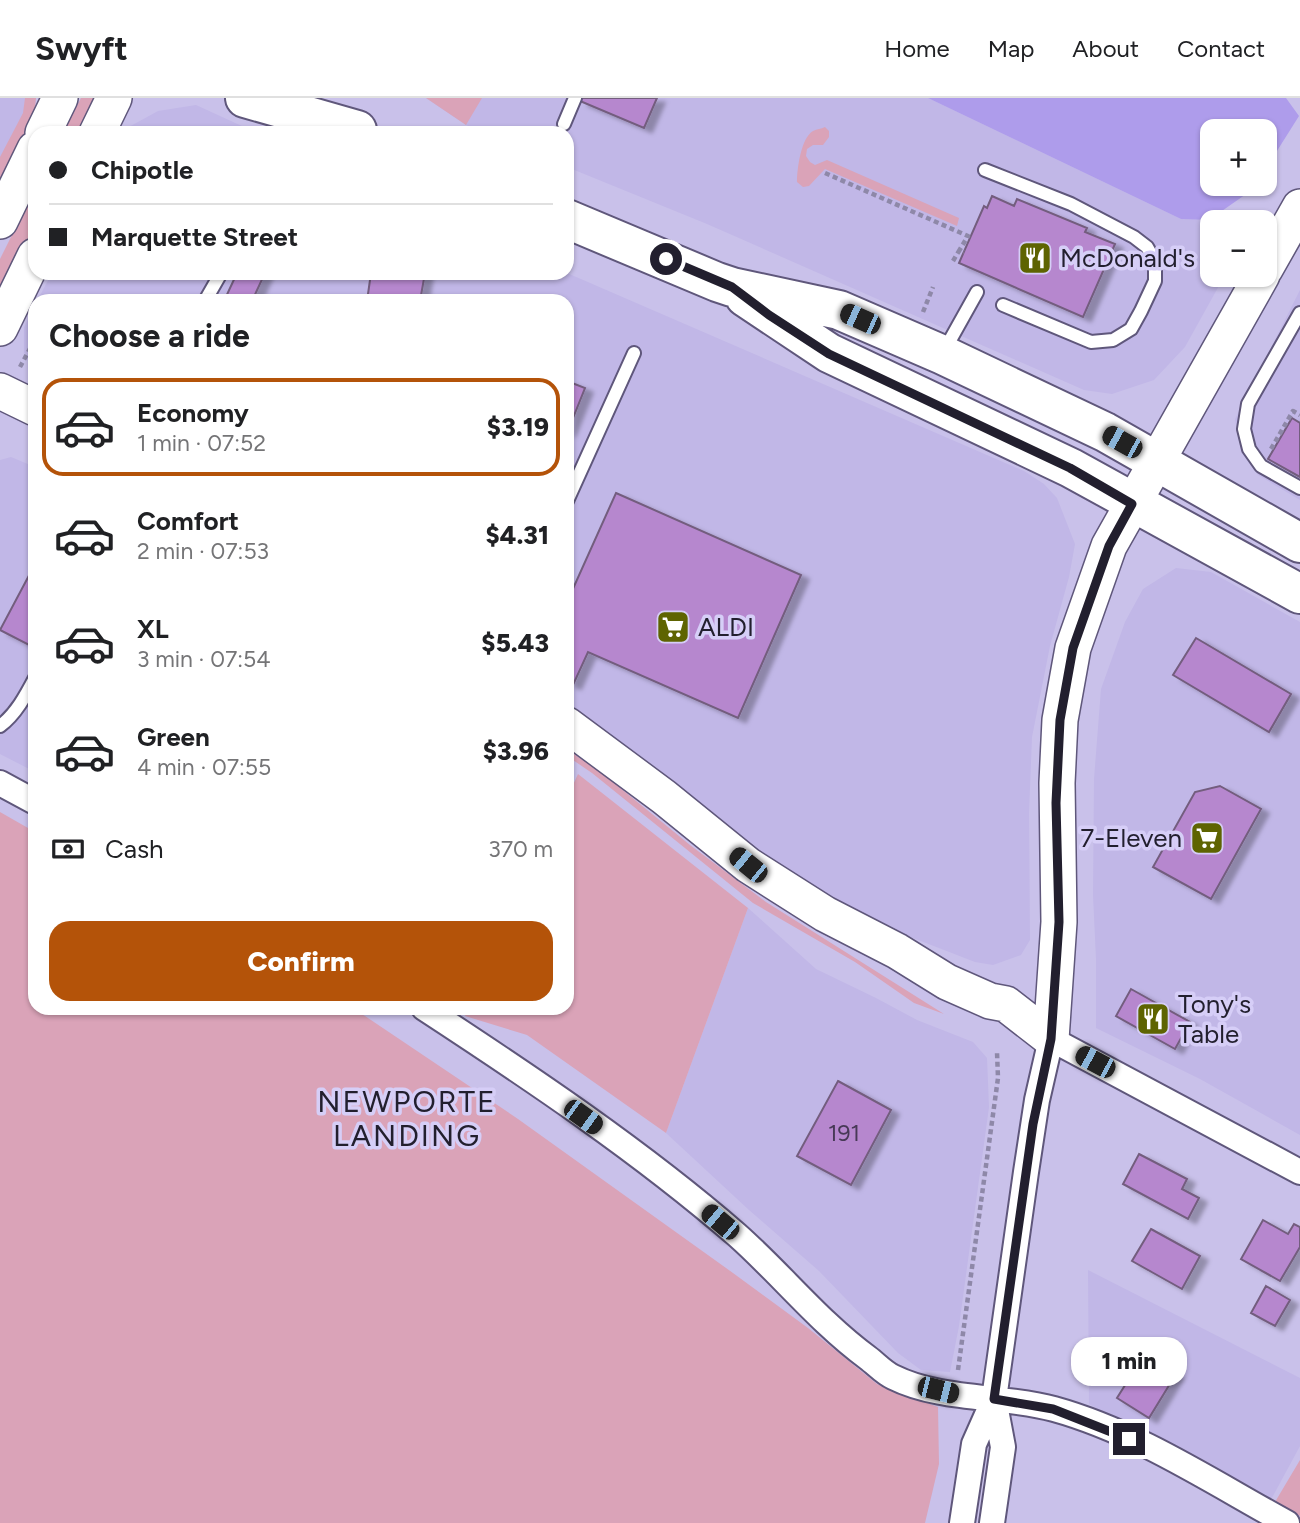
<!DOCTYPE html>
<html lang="en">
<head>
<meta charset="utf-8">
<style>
  :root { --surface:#fff; --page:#f2f2f2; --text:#202124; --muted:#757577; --line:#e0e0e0; --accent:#b45309 }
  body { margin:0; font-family:Figtree,sans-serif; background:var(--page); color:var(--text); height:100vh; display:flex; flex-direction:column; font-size:26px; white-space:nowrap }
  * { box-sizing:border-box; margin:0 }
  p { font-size:23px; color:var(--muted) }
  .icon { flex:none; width:38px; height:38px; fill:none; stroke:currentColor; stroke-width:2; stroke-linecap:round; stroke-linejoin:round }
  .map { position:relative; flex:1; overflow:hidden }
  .side { position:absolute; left:28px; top:196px; width:546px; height:721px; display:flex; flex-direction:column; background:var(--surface); border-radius:21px; box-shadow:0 2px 5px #0004 }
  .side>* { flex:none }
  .hud { position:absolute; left:28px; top:28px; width:546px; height:154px; border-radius:21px; box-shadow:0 2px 5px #0004; display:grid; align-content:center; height:154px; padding:0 21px; background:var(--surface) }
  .fabs { position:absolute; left:1200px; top:21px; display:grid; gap:14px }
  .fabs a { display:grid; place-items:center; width:77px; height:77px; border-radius:14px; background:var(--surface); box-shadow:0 2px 5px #0004; font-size:35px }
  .end { position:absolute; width:32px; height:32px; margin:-16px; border:9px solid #221f2e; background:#fff; box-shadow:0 0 0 4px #fff }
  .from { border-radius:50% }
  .bubble { position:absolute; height:49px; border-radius:21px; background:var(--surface); box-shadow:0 2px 5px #0004; font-size:23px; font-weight:800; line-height:49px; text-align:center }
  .car { position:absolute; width:21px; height:42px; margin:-21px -10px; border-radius:9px; box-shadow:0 0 5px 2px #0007; background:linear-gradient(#222 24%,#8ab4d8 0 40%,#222 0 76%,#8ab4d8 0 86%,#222 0) }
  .hud b { display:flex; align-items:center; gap:24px; height:66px; font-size:26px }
  .hud b+b { border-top:2px solid var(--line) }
  .hud i { width:18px; height:18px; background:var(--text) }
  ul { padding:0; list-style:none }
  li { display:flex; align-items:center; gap:21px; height:98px; margin:0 14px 10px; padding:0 7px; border:4px solid transparent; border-radius:21px }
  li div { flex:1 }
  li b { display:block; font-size:26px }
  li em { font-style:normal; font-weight:800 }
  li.selected { border-color:var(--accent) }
  li>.icon { width:63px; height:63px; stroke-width:1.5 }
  h2 { padding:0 21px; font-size:32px; line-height:84px }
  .pay { display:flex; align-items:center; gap:18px; height:77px; padding:0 21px; font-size:26px }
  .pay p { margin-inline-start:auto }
  .button { display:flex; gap:14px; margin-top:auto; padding:14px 21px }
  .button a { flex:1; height:80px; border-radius:21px; background:var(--accent); color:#fff; font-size:28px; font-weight:800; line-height:80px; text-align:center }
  header { display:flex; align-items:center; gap:42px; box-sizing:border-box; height:98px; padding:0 35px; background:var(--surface); border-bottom:2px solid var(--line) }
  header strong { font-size:33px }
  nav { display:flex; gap:38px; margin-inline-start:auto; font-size:24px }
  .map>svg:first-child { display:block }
  .built { fill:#c1b7e7 }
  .green { fill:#daa3b8 }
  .water { fill:#ae9ceb }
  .building { fill:#b687ce; stroke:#735d7e; stroke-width:2; filter:url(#shadow) }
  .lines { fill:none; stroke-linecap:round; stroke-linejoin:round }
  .lane-casing { stroke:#5f577b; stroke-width:16 }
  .street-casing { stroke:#5f577b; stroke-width:28 }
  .secondary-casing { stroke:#5f577b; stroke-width:38 }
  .primary-casing { stroke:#5f577b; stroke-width:42 }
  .path { stroke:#8e88a8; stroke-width:4.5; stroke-dasharray:5 3.5; stroke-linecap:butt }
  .lane { stroke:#fff; stroke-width:12 }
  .street { stroke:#fff; stroke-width:24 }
  .secondary { stroke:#fff; stroke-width:35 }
  .primary { stroke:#fff; stroke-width:38 }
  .route { stroke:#221f2e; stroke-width:9 }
  .labels { text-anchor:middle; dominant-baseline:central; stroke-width:7; stroke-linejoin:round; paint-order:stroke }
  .number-label { font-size:23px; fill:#473956 }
  .poi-label { font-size:26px; fill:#221f2e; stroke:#d6cef7; text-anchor:start }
  .quarter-label { font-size:30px; letter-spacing:2px; fill:#221f2e; stroke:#d6cef7 }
</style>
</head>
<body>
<header>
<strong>Swyft</strong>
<nav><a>Home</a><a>Map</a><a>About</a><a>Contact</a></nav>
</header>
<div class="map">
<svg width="1300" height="1425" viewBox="0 0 1300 1425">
  <defs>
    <filter id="shadow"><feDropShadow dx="8" dy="4.5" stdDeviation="2" flood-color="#0004"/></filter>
  </defs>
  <rect width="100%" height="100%" fill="#c9c1ea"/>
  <!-- built -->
  <path class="built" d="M0,0h36l-2,20 -34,67z
    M426,0h502l253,121 28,1 4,2v53h12l-40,72 -31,33 -42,14 -28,-4 -377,-166 -140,-57v-34h-81l-20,-8z
    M196,7l61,28h-133l3,-5 31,-17z
    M52,175h515l457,198 20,13 13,14 18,46 -6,33 -19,69 -18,91 -3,76 1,127 -9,15 -28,10 -18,-3 -98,-38 -88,-51 -132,-105 -90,-65v-402h-530z
    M1300,192v210l-42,-25 -17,-23 -6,-33z
    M35,208v71l-11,-25v-25z
    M11,359l24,10v305l-35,-18v-294z
    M1176,470l35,4 89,50v513l-100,-56 -104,-51v-69l-3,-64 1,-116 7,-90 24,-67 18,-33z
    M748,810l68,61 60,29 41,22 56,22 14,16 2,49 -30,219 -9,46 -29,-2 -23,-17 -79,-82 -70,-61 -83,-77z
    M1088,1172l212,108v68l-33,61 -178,-103z"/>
  <!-- green -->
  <path class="green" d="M25,0h11l-2,20 -34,67v-28l23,-44z
    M81,0h17l-17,35h-18z
    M426,0h56l-16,27z
    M825,29l4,4v6l-6,8h-10l-6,4 -1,7 4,6 5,3 12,-5 132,58 -2,8 -132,-57 -16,17 -6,1 -6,-5c0,-13 4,-44 16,-51 4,-2 8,-2 12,-4z
    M35,91v35l-35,70v-35z
    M567,651l41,29 82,67 76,57 178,112 -30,-11 -59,-41 -102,-59 -161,-130 -25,-17z
    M578,676l170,134 -82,225 -139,-98 -62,-19 4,-8h98v-210z
    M0,714l35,20v176h316l14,8 153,103 215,154 75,55 69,56 61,23 1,57 -14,59h-925z
    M1300,1362v56l-25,-14z"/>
  <!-- water -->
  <path class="water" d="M928,0h358l13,18 -34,54v-39h-52v53h43l-7,8 -40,28 -28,-1z"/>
  <!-- building -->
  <path class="building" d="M582,0h75l-13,30 -64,-27z
    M992,98l22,10 3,-7 70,29 -2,4 30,12 -32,73 -124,-54 25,-57 3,2z
    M237,175h28l-13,28h-28z
    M371,175h54l-5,28h-53z
    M567,283l18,7 -18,45z
    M1292,320l8,5v54l-32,-18z
    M616,395l185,82 -63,143 -150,-66 -15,33 -6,-3v-80z
    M34,468l1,78 -2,3 -33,-17z
    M1196,540l95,56 -22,38 -96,-57z
    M1220,688l41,23 -50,90 -58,-32 42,-75z
    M1131,891l59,33 -15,27 -59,-33z
    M838,983l53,29 -40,75 -54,-29z
    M1139,1056l48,25 -5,10 17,9 -11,21 -65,-35z
    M1263,1122l25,14 6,-10 6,3v20l-20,34 -39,-22z
    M1151,1131l49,27 -18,33 -50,-28z
    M1266,1188l24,14 -15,26 -24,-13z
    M1144,1257l32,19 -27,44 -32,-20z"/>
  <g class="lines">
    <defs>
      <path id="lane" d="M564,26l11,-26
        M985,72l86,34 63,33 13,10 8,14v20l-14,30 -10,18 -18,11 -22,2 -88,-37
        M205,203l16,-28
        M1300,215l-52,91 -4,25 5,20 12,17 39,22
        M944,253l33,-59
        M567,403l67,-148
        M0,628c16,-12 26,-31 35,-48"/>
      <path id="street" d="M0,685l35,19
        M424,910c107,70 216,143 313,227 45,40 82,87 131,123 8,6 16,15 25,19 48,24 110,18 161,32 83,23 158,73 233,114
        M962,1425l12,-79 20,-45 32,-227 11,-72 14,-61 249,133
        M992,1425l11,-76 -9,-48"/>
      <path id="secondary" d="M43,35l17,-35
        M97,35l17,-35
        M0,123l35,-72
        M1265,171l35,-62
        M0,230l35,-72
        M0,293l35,17
        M567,627l97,72 84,68 77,49 72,37 50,31 43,19 16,3 45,35
        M1051,941l8,-117 -2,-139 3,-63 13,-72 36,-102 153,-271"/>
      <path id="primary" d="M245,0l112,32
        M567,121l150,63 15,5 107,23 104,45 162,77 195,111
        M745,199l84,56 242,115 229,126"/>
    </defs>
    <!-- lane casing -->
    <use href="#lane" class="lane-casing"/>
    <!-- street casing -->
    <use href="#street" class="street-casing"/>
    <!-- secondary casing -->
    <use href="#secondary" class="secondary-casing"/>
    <!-- primary casing -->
    <use href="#primary" class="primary-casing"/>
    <!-- path -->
    <path class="path" d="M825,75l143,63 -9,15 5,1
      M953,163l6,-10
      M923,214l10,-25
      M20,269l13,-24 -5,-3
      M1271,351l22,-38 7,4
      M958,1272l40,-292 -1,-26"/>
    <!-- lane -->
    <use href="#lane" class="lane"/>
    <!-- street -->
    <use href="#street" class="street"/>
    <!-- secondary -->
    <use href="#secondary" class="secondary"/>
    <!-- primary -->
    <use href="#primary" class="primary"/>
  </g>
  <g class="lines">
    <!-- route -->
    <path class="route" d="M666,161l66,28 37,28 60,39 241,114 62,36 -23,42 -36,102 -13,72 -4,83 3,119 -8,117 -18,85 -39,275 59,10 76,30"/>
  </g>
  <!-- icons -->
  <defs>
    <symbol id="restaurant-square" viewBox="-11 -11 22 22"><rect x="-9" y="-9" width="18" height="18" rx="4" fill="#5e6401" stroke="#d6cef7"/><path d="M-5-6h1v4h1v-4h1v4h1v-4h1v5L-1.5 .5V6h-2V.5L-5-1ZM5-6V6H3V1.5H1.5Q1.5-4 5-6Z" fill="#fff"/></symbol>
    <symbol id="supermarket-square" viewBox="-11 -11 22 22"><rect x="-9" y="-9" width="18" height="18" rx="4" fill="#5e6401" stroke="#d6cef7"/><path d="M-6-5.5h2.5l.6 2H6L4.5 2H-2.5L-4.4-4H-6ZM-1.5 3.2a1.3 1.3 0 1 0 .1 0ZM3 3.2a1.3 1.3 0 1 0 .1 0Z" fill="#fff"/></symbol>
  </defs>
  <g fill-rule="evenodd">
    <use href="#restaurant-square" x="1016" y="141" width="38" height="38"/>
    <use href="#supermarket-square" x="654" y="510" width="38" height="38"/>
    <use href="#supermarket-square" x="1188" y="721" width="38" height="38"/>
    <use href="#restaurant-square" x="1134" y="902" width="38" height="38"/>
  </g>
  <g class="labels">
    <!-- number labels -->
    <g class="number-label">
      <text x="844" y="1035">191</text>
    </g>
    <!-- poi labels -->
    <g class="poi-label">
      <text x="1060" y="160">McDonald's</text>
      <text x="698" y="529">ALDI</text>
      <text x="1182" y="740" text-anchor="end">7-Eleven</text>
      <text x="1178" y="906">Tony's<tspan x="1178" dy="30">Table</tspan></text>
    </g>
    <!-- quarter labels -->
    <g class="quarter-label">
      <text x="407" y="1003">NEWPORTE<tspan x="407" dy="34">LANDING</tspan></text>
    </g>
  </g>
</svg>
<div class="fabs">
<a>+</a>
<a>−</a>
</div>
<i class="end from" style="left:666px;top:161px"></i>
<i class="end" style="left:1129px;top:1341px"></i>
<div class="bubble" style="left:1071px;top:1239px;width:116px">1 min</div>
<i class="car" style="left:860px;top:221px;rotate:294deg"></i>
<i class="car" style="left:1122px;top:344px;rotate:299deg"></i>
<i class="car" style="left:748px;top:767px;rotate:309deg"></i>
<i class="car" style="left:1095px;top:964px;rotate:298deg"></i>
<i class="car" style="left:583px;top:1019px;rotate:126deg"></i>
<i class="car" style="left:720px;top:1124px;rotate:310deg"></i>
<i class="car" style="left:938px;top:1292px;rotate:104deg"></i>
<div class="hud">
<b><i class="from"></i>Chipotle</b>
<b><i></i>Marquette Street</b>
</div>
<section class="side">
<h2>Choose a ride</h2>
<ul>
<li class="selected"><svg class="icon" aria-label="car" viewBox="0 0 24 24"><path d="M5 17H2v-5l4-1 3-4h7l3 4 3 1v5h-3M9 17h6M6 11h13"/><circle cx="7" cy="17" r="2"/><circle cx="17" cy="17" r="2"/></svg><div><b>Economy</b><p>1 min · 07:52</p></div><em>$3.19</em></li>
<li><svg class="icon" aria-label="car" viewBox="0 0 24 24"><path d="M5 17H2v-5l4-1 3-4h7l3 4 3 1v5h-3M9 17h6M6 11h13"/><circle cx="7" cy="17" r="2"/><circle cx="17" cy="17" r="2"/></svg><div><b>Comfort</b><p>2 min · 07:53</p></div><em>$4.31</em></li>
<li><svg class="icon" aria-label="car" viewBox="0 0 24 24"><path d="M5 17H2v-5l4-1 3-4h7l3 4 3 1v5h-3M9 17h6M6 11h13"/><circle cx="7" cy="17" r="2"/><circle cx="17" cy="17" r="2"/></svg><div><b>XL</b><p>3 min · 07:54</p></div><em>$5.43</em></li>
<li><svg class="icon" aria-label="car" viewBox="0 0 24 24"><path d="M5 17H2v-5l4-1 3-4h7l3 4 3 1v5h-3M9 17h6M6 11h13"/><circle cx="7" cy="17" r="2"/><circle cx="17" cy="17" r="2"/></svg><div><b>Green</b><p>4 min · 07:55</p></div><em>$3.96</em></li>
</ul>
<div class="pay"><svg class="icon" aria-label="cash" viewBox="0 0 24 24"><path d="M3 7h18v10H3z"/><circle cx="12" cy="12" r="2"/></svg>Cash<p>370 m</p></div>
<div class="button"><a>Confirm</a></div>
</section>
</div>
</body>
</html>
